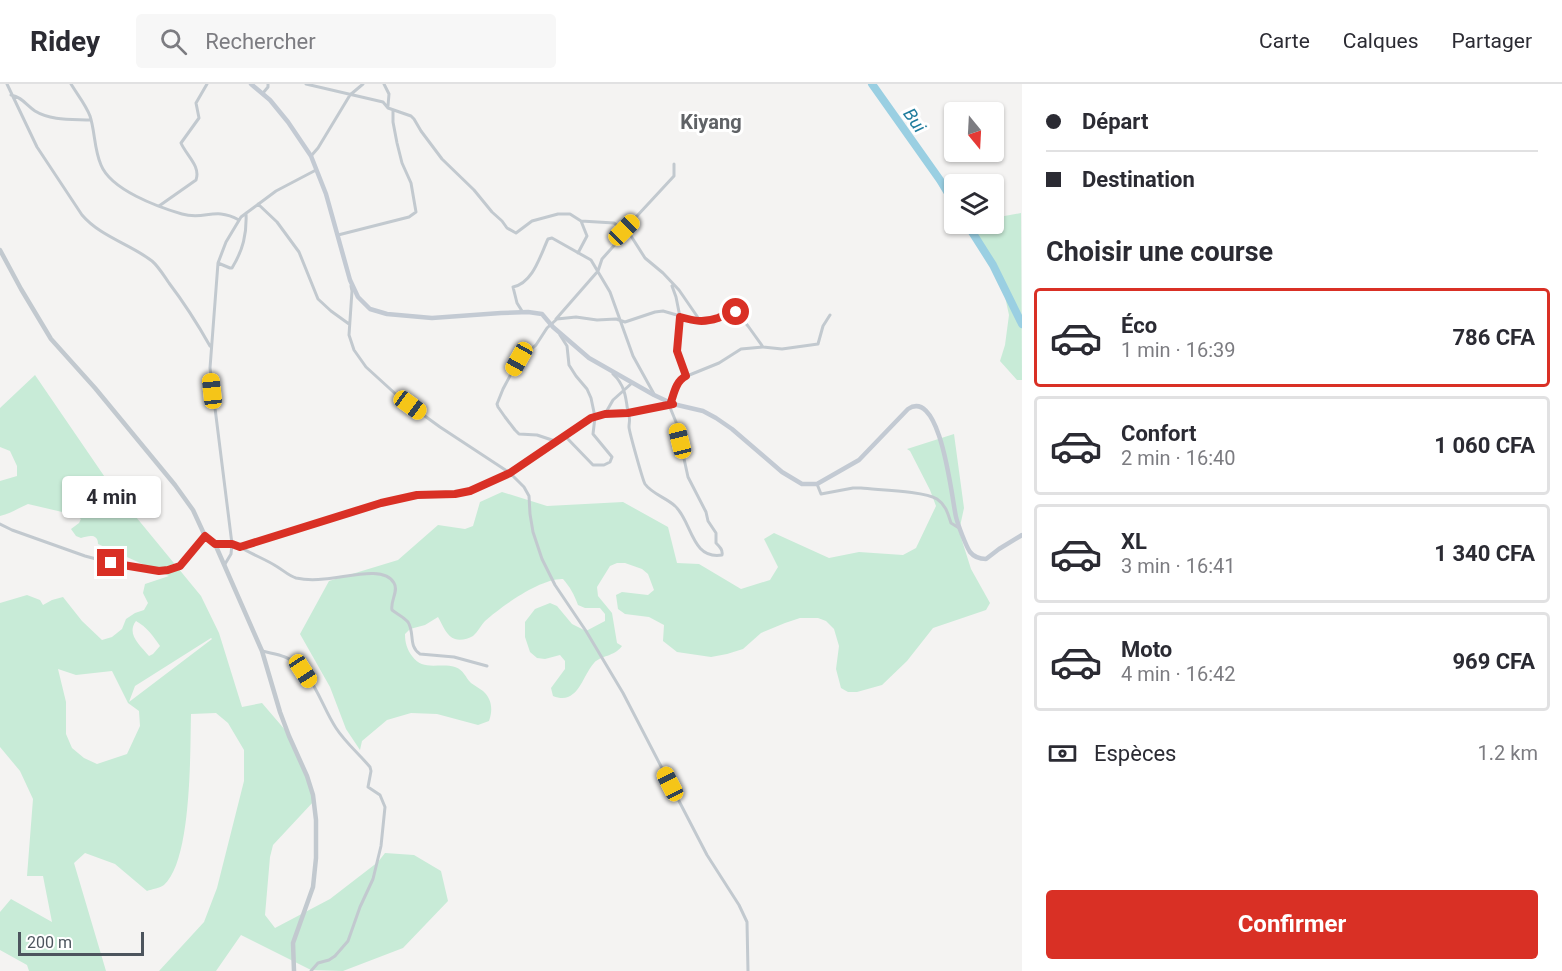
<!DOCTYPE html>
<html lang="fr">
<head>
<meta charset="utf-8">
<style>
  :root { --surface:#fff; --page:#f7f7f7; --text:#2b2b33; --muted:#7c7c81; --line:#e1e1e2; --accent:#d93025 }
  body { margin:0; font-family:Roboto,sans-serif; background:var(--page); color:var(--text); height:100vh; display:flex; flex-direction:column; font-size:22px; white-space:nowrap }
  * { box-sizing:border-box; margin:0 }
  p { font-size:20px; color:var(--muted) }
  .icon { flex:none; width:33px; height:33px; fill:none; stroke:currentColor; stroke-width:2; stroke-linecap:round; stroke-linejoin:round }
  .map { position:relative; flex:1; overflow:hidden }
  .sheet { display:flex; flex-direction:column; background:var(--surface); width:540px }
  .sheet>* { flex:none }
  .banner { display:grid; align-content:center; height:132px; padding:0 24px; background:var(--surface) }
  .needle { width:39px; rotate:162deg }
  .tools { position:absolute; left:944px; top:18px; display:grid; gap:12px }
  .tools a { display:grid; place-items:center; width:60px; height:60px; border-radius:6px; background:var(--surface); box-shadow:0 2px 4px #0004; font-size:30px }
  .scale { position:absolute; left:18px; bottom:15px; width:126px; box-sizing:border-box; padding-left:6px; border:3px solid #4c545d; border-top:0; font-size:16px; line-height:21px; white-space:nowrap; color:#4c545d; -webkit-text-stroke:4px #fff; paint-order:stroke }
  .end { position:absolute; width:27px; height:27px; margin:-14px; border:8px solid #d93025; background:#fff; box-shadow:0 0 0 3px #fff }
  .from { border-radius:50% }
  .bubble { position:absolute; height:42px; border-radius:6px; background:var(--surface); box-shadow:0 2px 4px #0004; font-size:20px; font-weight:700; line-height:42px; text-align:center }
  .car { position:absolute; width:18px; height:36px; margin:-18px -9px; border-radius:8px; box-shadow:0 0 4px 2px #0007; background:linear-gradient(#f5c518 24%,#345 0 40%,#f5c518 0 76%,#345 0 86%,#f5c518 0) }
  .banner b { display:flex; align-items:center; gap:21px; height:57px; font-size:22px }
  .banner b+b { border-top:2px solid var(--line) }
  .banner i { width:15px; height:15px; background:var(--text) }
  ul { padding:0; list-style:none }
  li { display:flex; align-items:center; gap:18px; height:99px; margin:0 12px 9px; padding:0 12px; border:3px solid var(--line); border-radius:6px }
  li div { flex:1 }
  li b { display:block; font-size:22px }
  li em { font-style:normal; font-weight:700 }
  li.current { border-color:var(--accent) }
  li>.icon { width:54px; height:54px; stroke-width:1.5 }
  h2 { padding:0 24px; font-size:27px; line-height:72px }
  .pay { display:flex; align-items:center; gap:15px; height:66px; padding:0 24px; font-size:22px }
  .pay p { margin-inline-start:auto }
  .cta { display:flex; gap:12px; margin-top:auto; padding:12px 24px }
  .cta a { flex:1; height:69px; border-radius:6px; background:var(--accent); color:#fff; font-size:24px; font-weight:700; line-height:69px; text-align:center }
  header { display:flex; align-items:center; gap:36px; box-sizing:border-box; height:84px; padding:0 30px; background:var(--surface); border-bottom:2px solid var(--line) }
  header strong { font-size:28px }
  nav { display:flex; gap:33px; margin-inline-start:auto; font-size:21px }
  .search { width:420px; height:54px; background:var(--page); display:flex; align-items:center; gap:15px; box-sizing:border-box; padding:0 21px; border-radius:6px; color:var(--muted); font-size:22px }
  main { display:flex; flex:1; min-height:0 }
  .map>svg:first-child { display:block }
  .green { fill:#c8ebd7; fill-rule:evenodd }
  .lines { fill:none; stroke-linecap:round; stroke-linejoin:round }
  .river { stroke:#9acfe2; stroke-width:8 }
  .minor { stroke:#c2c9cf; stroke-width:3 }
  .tertiary { stroke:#c2c9cf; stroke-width:4.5 }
  .secondary { stroke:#c3cad3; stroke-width:4.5 }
  .route { stroke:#d93025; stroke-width:8 }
  .labels { text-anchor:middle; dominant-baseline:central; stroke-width:6; stroke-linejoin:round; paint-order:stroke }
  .water-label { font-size:18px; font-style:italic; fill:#1f7c9d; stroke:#fff }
  .quarter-label { font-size:20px; font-weight:bold; fill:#5f6266; stroke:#fff }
</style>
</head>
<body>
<header>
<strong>Ridey</strong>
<div class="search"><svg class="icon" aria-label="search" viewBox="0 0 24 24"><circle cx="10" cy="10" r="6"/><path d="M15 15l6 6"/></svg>Rechercher</div>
<nav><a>Carte</a><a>Calques</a><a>Partager</a></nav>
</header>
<main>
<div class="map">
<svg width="1022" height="887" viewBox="0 0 1022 887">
  <rect width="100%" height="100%" fill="#f4f3f2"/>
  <!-- green -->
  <path class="green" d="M1021,129l1,167h-5l-17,-19 5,-16 4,-30 -5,-23 -11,-27 -16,-21 -2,-13 13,-7h5v-3l6,-4z
    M35,291l78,114 88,107 18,37 23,74 20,-4 24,28 27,63 1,7 -41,44 -3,12 -5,58 10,13 55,-29 48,-37 7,-9 29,2 27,16 7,30 -45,47 -60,23 -32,-1 -70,-35 -25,36h-57l45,-49 13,-34 27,-107v-31l-16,-27 -12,-10 -25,1c-1,38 1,146 -27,171 -4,3 -12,4 -17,6l-32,-27 -30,-11 -11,10 32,108h-77l-2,-6 -27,-15v-38l11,-13 41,23 -9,-46h-16l6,-77 -13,-28 -20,-24v-144l27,-8 13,5 3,5 9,-5 11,-3 19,24 20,19 10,-3 10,-8 4,-10 9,-6 9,-3 4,-7 -5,-10 2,-9 24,-8 -71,-32c0,-11 -10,-8 -17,-6l-5,-2 -5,-7 8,-6 2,-4 -6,-4 -47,-11c-10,4 -18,10 -28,12v-35l17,-5v-10l-7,-15 -10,-4v-39zM136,537c11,6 17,15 24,25l-7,8 -4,2c-9,-11 -23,-22 -13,-35zM211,554l1,1 -83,63 6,-16zM58,585l18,6 36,-4 16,32 11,8 1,15 -13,28 -30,10 -13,-6 -12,-10 -6,-14v-32z
    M954,350l10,74 -5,23 12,38 19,34 -4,7 -53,18 -26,33 -25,24 -25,7h-9l-7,-4 -5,-19 3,-23 -5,-17 -8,-8 -8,-3h-18l-15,5 -24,10 -18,16 -16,5 -16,3 -34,-5 -14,-11 1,-16 -15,-8 -24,-3 -7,-5 -2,-14 6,-3 26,3 6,-5 -6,-16 -6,-5 -17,-6h-8l-7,3 -13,21 1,9 14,17 5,30 5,3c-8,11 -21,9 -28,17 -12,13 -16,43 -41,33l-2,-8 14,-19v-8l-5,-6 -15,4 -8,-1 -7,-6 -5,-15v-15l10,-13 15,-6 7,3 15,18 14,7 19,-10v-7l-5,-6h-15l-7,-3c-4,-11 -8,-18 -15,-26 -22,-1 -61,27 -78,42 -4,4 -7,11 -12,15 -5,3 -13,5 -18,3 -8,-2 -13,-15 -17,-22l-13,8 -15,4 -5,5c0,9 2,15 7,22 11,16 28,6 43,11 9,3 10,10 16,16 4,3 8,5 12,8 9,8 10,19 6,30l-11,4 -41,-11 -26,-1 -24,7 -25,21 -2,9 -14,-21 -16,-42 -30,-53 29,-53 69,-21 40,-35 27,4 8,-3 7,-24 22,-10 45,14 76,-4 45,25 9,36 22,1 42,25 29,-9 8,-13 -14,-28 10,-6 55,25 30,-6 44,3 13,-7 20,-42 -6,-16 -20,-39 -3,-2z"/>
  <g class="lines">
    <!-- river -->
    <path class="river" d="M872,0l68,96 14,23
      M967,140l26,41 29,59"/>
    <!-- minor -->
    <path class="minor" d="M7,0l30,63 45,68c19,22 48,29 70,46 7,6 12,15 17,22 16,21 28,40 41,63
      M71,0c6,10 15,21 19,32 5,15 4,33 11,49 10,25 57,42 81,49 23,7 32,-8 57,6
      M306,0l77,18 5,6 23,8 3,3 7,12 21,28 32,31 18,22 10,9 5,7 9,5 16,-12 26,-7h12l11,7 33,2 17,13 14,22 18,15 16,17 22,32
      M384,0l5,10 -1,12
      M263,9l5,-6v-3
      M11,11c11,2 15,10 24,16 16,10 38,8 56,9
      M311,72l7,-8 32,-53 13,-11
      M258,120l19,18 22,30 19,47 13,12 18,13
      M159,122l37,-26c5,-14 -10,-25 -15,-37l18,-25 -3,-15 11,-19
      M338,151l71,-18 7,-5 -5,-29 -9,-20 -5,-20 -4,-21v-12
      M578,169l9,-17 -6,-15
      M218,179l12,5h2c11,-18 15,-34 14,-55
      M351,202l1,5 -3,44 5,15 12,17 34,31 40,29 70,46 14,14 5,9 1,18 3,18 9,27 13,26 31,46 37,62 84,162 32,50 8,17 1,49
      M672,202l4,11 5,25 -3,31 7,23
      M522,227l-5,-8 -4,-16c20,-4 27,-31 35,-48l4,-1 39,22 19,32 23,64 21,38
      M556,235l42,-48 4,-12 17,-19 5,-10 50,-54v-12
      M560,251l7,11 2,19 7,11 11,13 4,9 4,19 -2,17 19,23 -2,5 -6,3h-11l-28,-29
      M613,290c12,11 13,24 15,39 3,6 1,8 1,14 0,4 14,54 16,57 7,10 22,14 30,22 17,15 16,54 47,49 1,-5 -2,-8 -6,-12v-10l-8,-12 -2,-9 -18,-35 -12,-55 -7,-17
      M671,318l5,-15 6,-9 37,-15 22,-14 22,-2 19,2 36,-5 5,-18 7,-11
      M605,330l8,-14 19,-17
      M555,357l-18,-6 -18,-1 -4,-4 -10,-13 -7,-10 -1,-3 6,-15 16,-30 17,-14 11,-17 10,-9 19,-2 21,3 19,-1 9,3 30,-10 8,-1 38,11 17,-4 14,-7 4,1 12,14 15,21
      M817,400l4,10 32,-6h8c17,2 63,3 76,11 9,6 11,15 14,24l8,5
      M0,440l12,6 73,26 26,7 48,8 9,-1 12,-4 25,-30
      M215,460h17l8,3 141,-44 36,-8 38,-1 15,-3 40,-18 81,-55 14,-4 23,-1 43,-9
      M240,463c11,7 25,12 36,19 7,4 13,10 20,12 9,2 20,2 28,1 18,0 60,-15 70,4 5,8 -4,18 -2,27 5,4 12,7 16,12 7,11 0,24 12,32l34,3 33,9
      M225,480l6,-10 1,-10 -22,-176 8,-105 8,-21 15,-25 35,-26 40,-21
      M262,567c7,2 16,3 23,6 27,10 36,49 51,71 9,14 23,26 34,39l1,4 -3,16 12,8 5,12 -4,39 -8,33 -13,28 -12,34 -13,15 -6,4 -11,3 -7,8"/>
    <!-- tertiary -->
    <path class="tertiary" d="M0,166l21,39 30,50 44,49 80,97 18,25 12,26 10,8 47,107 18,61 9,24 18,40 6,19 3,25v38l-3,29 -20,56 1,28"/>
    <!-- secondary -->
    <path class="secondary" d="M251,0l19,16 18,22 23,34 15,38 24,86 8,17 12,12 17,5 45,4 69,-5 27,-1 14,2 11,13 36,31 65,37 19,9 30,7 13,7 16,11 50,43 20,12h15l42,-24 49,-51c33,-22 44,91 48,108 2,8 10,29 14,35 4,5 10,7 16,7l13,-10 23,-14"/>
  </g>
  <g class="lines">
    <!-- route -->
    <path class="route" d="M111,479l48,8 9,-1 12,-4 25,-30 10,8h17l8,3 141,-44 36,-8 38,-1 15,-3 40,-18 81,-55 14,-4 23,-1 45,-9 -2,-2c3,-9 5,-21 15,-26l-9,-25 3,-34c15,4 23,6 38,1 7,-3 11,-6 18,-6"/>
  </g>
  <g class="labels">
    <!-- water labels -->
    <g class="water-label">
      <text transform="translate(915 36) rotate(55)">Bui</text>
    </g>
    <!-- quarter labels -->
    <g class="quarter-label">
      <text x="711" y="38">Kiyang</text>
    </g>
  </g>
</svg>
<div class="tools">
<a><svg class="needle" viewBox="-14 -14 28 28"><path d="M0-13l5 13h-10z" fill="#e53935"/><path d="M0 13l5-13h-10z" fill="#7c7c81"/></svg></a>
<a><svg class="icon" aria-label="layers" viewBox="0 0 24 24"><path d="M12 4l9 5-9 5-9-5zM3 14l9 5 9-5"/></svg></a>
</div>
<div class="scale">200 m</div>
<i class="end from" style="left:736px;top:228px"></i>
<i class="end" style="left:111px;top:479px"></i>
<div class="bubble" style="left:62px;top:392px;width:99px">4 min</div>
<i class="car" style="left:624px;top:146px;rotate:45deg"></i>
<i class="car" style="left:519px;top:275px;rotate:209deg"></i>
<i class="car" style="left:212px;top:307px;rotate:354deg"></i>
<i class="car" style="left:410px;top:321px;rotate:126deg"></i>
<i class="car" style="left:680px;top:357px;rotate:346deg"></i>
<i class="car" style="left:303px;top:587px;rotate:147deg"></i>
<i class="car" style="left:670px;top:700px;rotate:333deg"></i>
</div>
<section class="sheet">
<div class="banner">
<b><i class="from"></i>Départ</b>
<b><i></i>Destination</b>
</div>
<h2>Choisir une course</h2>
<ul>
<li class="current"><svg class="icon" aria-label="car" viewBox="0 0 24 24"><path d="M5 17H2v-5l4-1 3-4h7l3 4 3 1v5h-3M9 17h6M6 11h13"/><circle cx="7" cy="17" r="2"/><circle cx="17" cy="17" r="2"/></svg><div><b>Éco</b><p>1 min · 16:39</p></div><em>786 CFA</em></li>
<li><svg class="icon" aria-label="car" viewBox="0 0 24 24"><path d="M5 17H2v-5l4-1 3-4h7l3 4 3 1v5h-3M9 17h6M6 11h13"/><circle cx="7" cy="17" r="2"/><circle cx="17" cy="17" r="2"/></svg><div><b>Confort</b><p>2 min · 16:40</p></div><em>1 060 CFA</em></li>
<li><svg class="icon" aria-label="car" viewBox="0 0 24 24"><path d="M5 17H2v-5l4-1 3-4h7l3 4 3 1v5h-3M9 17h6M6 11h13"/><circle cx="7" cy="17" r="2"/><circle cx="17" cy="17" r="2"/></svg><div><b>XL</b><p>3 min · 16:41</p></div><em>1 340 CFA</em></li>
<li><svg class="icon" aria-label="car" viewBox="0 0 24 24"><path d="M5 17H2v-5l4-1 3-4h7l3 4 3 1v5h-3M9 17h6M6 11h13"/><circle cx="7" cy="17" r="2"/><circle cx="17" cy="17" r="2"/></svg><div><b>Moto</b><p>4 min · 16:42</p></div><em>969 CFA</em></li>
</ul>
<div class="pay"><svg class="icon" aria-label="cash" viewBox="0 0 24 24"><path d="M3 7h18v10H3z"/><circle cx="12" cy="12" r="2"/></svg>Espèces<p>1.2 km</p></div>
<div class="cta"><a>Confirmer</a></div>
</section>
</main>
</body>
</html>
